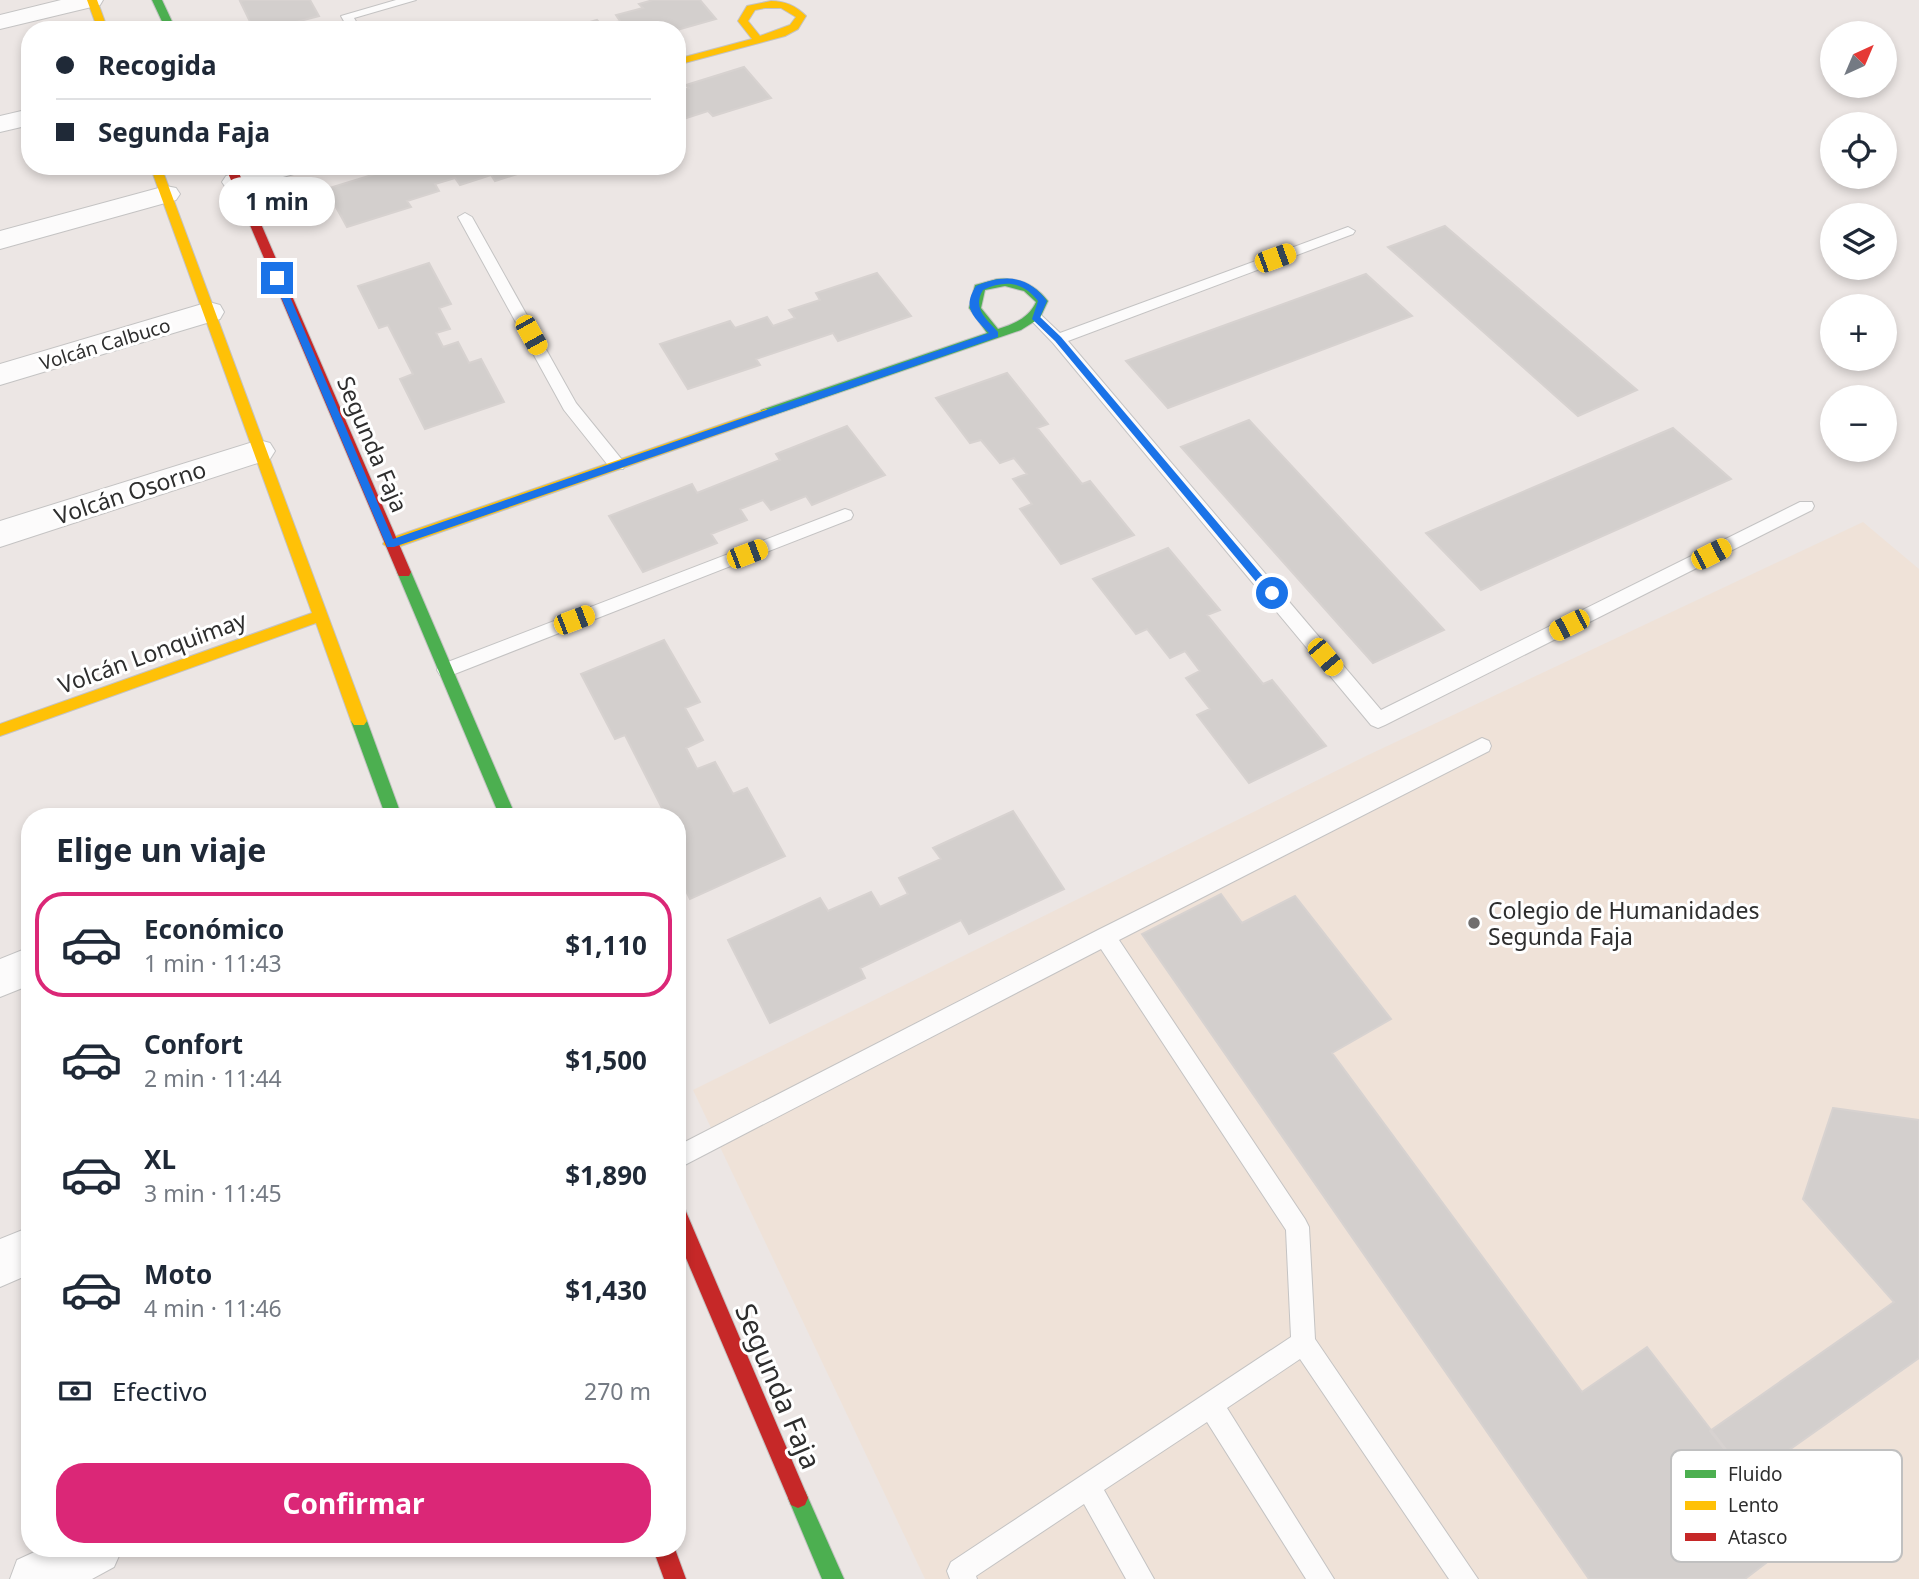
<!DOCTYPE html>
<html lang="es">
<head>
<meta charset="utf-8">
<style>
  :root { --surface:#fff; --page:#f2f2f3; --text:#1f2937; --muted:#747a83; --line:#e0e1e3; --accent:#db2777 }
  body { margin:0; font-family:"Noto Sans",sans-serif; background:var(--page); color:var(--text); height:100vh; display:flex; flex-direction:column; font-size:26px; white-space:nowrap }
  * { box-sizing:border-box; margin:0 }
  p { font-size:23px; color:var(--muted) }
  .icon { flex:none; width:38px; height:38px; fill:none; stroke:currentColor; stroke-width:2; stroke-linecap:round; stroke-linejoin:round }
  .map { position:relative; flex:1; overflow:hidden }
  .details { position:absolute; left:21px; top:808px; width:665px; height:749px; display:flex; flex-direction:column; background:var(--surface); border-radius:28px; box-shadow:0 4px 10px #0003 }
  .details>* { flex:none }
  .banner { position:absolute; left:21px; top:21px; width:665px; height:154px; border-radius:28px; box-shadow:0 4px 10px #0003; display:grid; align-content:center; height:154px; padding:0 35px; background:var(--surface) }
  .needle { width:46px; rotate:44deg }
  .fabs { position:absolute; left:1820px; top:21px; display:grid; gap:14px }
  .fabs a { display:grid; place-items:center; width:77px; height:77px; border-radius:50%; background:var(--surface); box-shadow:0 4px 10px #0003; font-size:35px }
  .end { position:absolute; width:32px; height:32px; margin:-16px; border:9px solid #1a73e8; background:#fff; box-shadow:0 0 0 4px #fff }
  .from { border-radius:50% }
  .bubble { position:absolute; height:49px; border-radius:24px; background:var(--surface); box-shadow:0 4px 10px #0003; font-size:23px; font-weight:700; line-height:49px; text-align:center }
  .car { position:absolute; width:21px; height:42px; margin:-21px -10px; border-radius:9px; box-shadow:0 0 5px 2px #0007; background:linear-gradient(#f5c518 24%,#345 0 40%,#f5c518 0 76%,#345 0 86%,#f5c518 0) }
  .banner b { display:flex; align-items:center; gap:24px; height:66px; font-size:26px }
  .banner b+b { border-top:2px solid var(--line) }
  .banner i { width:18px; height:18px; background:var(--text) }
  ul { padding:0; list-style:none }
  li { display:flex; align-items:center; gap:21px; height:105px; margin:0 14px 10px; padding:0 21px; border:4px solid transparent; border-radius:28px }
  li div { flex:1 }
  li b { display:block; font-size:26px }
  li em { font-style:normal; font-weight:700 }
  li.selected { border-color:var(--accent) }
  li>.icon { width:63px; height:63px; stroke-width:1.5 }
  h2 { padding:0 35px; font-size:32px; line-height:84px }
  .pay { display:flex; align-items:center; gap:18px; height:77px; padding:0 35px; font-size:26px }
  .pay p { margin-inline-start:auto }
  .cta { display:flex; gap:14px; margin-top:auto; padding:14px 35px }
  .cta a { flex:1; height:80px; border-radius:28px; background:var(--accent); color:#fff; font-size:28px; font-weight:700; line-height:80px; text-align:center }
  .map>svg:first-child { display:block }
  .education { fill:#efe2d8 }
  .building { fill:#d3cfcd; stroke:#d7d2d0; stroke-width:2 }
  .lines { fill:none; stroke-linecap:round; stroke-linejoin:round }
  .lane-casing { stroke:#c4c3c3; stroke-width:2 }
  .street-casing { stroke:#c4c3c3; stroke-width:2 }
  .fast-casing { stroke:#c4c3c3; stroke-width:2 }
  .slow-casing { stroke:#c4c3c3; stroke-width:2 }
  .jam-casing { stroke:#c4c3c3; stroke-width:2 }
  .lane { fill:#fcfbfb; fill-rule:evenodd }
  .street { fill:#fcfbfb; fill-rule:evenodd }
  .fast { fill:#4caf50; fill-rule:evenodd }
  .slow { fill:#ffc107; fill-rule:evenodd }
  .jam { fill:#c62828; fill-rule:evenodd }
  .route { fill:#1a73e8 }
  .poi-dot { fill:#706e6e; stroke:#fff; stroke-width:2.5 }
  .labels { text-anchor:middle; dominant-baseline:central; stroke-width:6; stroke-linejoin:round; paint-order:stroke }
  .far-street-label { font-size:19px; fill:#2e2e2e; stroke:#fff }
  .street-label { font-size:23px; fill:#2e2e2e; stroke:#fff }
  .poi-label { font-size:23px; fill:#2e2e2e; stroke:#fff; text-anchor:start }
  .near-street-label { font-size:28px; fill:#2e2e2e; stroke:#fff }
  .key { fill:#fff; stroke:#c0c0c0; stroke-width:2 }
  .key-label { font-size:19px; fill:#2e2e2e }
</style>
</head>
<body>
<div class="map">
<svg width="1919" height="1579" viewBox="0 0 1919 1579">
  <rect width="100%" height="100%" fill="#ece6e4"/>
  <!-- education -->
  <path class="education" d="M1863,522l56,47v1010h-994l-232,-489 673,-334z"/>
  <!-- building -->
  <path class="building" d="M245,0h65l9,16 -54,14h-11l-14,-29z
    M653,0h47l16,19 -39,11h-138l27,-7 3,5 28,-8 5,6 18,-5 -4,-6 27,-7 -4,-4z
    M744,67l27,31 -58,18 -5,-5 -28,9 -3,-3v-25l12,-4 -3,-3z
    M423,166h120l-48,15 -4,-6 -31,10 -5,-7 -20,6 4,7 -32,10 4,6 -64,20 -21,-38 72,-22 4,6z
    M1445,226l192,164 -59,26 -190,-169z
    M429,263l22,41 -12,4 11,21 -14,4 7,14 15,-5 11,21 12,-4 23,43 -79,27 -25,-50 13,-5 -25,-49 -9,3 -21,-42z
    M877,273l34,43 -73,25 -5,-8 -77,26 4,6 -72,24 -28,-45 70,-23 5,7 32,-11 6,9 22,-8 -6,-8 31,-10 -4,-7z
    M1366,274l46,42 -244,92 -42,-47z
    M1007,373l41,51 -11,4 45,56 8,-3 44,54 -73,29 -41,-55 12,-5 -19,-25 14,-5 -13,-16 -14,5 -19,-23 -11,3 -34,-45z
    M1249,420l195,210 -71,33 -192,-216z
    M847,426l38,49 -73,30 -6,-9 -35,14 -8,-10 -23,9 7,11 -36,14 6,9 -74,29 -34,-56 83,-32 5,9 83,-33 -4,-6z
    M1673,428l58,51 -250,111 -55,-57z
    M1168,548l52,62 -13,5 56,69 9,-4 54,66 -77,37 -52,-68 13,-6 -24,-31 14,-7 -15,-20 -15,7 -23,-29 -11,5 -43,-55z
    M664,640l36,62 -15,6 18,32 -17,8 11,21 18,-7 18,32 14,-6 38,68 -95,43 -13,-26v-56h-25l12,-5 -39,-77 -10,4 -34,-65z
    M1013,811l51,78 -95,45 -8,-14 -101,48 5,10 -95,45 -42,-83 92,-42 8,13 43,-19 9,15 28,-13 -9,-16 42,-19 -8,-11z
    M1221,894l21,29 53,-27 96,123 -59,34 250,339 65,-45 149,193 -51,39h-156l-447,-645z
    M1833,1108l86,12v238l-171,121 -38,-48 184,-129 -91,-103z"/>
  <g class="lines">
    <defs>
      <path id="lane" d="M396,0h20l-62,18 7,12h-12l-8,-14z
        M465,213l7,4 104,186 47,58 2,4 -2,4h-12l-47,-59 -106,-193z
        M1348,227l7,4 -2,3 -285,107 313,369 419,-208h12l2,4 -2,4 -427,215 -7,3 -7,-3 -318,-382 -25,-26 7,-5 5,2 20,19z
        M845,509l6,2 2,4 -2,4 -399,156 -6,2 -6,-2 -3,-5 3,-5z
        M1482,738l7,3 2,5 -2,5 -370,189 186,279 4,8 6,112 163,240h-29l-149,-220 -73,49 107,171h-28l-99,-157 -103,68 50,89h-28l-42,-75 -108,72 1,3h-27l-3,-8 4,-9 340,-225 -5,-107 -185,-281 -424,220v-23l421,-216z"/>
      <path id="street" d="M61,0h42l-3,5 -100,24v-14z
        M30,109v16l-30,7v-16z
        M260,166h44l-3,6 -65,18 -10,-2 -4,-6 4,-6z
        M166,186l10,2 4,6 -4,6 -176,49v-18z
        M209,302l11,3 4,7 -4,7 -220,66v-21z
        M259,440l11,3 5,8 -5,8 -270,88v-26z
        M30,947v38l-30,12v-38z
        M30,1227v47l-30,13v-48z
        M41,1549h81l-8,18 -22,12h-82l7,-19z"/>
      <path id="fast" d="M152,0h10l14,30h-10z
        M997,279c21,-2 38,5 51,22l-8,17 -19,12 -250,86h-10l-1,-3 1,-3 226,-77 -18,-25 6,-23zM1005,286l19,5 12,11c-7,16 -22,22 -38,27l-17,-21 4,-18z
        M404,567l7,5 105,245h-16l-103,-245z
        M359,715l5,2 3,4 35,96h-16l-35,-96 3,-4z
        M798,1488l7,3 39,88h-22l-34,-81 3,-7z"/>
      <path id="slow" d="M87,0h10l11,30h-10z
        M771,1c14,0 25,5 35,15l-8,13 -13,7 -108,29v-6l75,-20 -14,-18 9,-15zM765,8h16l15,9 -6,8 -30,11 -12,-15 7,-11z
        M150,166h11l206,555 -3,4h-10l-3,-4 -35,-98 -316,113v-12l312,-111z
        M766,409l6,4 -1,3 -376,132 -5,1 -7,-5 2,-4z"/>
      <path id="jam" d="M225,166h11l175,406 -2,4h-10l-2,-4z
        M677,1205l7,2 124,291 -3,7 -7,3 -7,-3 -114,-268z
        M653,1549h22l11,30h-22z"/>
    </defs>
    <!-- lane casing -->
    <use href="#lane" class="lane-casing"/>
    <!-- street casing -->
    <use href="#street" class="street-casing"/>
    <!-- fast casing -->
    <use href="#fast" class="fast-casing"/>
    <!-- slow casing -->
    <use href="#slow" class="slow-casing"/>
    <!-- jam casing -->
    <use href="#jam" class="jam-casing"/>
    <!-- lane -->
    <use href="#lane" class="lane"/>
    <!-- street -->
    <use href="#street" class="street"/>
    <!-- fast -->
    <use href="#fast" class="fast"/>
    <!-- slow -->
    <use href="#slow" class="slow"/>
    <!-- jam -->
    <use href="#jam" class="jam"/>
  </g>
  <!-- route -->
  <path class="route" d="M277,275l5,3 111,261 596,-206c-16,-17 -27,-25 -13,-47 28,-12 52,-11 71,15l-7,16 21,20 216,256 -2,3h-7l-213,-255 -23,-22 6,-18c-15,-20 -34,-21 -55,-11 -11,18 3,29 15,42v5l-604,210h-7l-114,-269z"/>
  <!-- markers -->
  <circle class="poi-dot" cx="1474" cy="923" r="7"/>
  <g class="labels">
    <!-- far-street labels -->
    <g class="far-street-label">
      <text transform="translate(105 344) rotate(-17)">Volcán Calbuco</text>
    </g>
    <!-- street labels -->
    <g class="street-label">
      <text transform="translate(373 444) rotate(67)">Segunda Faja</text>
      <text transform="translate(130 492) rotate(-18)">Volcán Osorno</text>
      <text transform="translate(152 652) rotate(-20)">Volcán Lonquimay</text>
    </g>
    <!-- poi labels -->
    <g class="poi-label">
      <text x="1488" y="910">Colegio de Humanidades<tspan x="1488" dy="26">Segunda Faja</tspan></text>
    </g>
    <!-- near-street labels -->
    <g class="near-street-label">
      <text transform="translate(779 1386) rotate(67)">Segunda Faja</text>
    </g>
  </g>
  <!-- legend -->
  <rect x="1671" y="1450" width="231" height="112" rx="10" class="key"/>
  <rect x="1685" y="1470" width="31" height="8" fill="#4caf50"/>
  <rect x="1685" y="1501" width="31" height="9" fill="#ffc107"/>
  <rect x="1685" y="1533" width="31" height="8" fill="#c62828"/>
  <g class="key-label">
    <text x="1728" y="1481">Fluido</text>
    <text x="1728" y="1512">Lento</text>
    <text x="1728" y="1544">Atasco</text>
  </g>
</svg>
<div class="fabs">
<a><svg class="needle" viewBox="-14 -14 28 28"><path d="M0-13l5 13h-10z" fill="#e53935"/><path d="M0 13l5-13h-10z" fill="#747a83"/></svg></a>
<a><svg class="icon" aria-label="locate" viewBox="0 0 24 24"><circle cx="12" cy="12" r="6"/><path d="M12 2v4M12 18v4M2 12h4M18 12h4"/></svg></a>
<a><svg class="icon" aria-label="layers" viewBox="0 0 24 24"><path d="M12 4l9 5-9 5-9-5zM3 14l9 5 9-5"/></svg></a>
<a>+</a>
<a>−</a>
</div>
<i class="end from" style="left:1272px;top:593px"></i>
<i class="end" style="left:277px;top:278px"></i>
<div class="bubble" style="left:219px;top:177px;width:116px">1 min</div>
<i class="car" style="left:1275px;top:258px;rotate:70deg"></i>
<i class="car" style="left:531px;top:335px;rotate:151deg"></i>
<i class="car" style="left:747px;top:554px;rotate:69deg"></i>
<i class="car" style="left:1711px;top:554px;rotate:63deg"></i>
<i class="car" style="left:574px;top:620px;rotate:69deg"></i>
<i class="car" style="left:1569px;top:625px;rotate:243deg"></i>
<i class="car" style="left:1325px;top:657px;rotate:140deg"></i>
<div class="banner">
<b><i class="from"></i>Recogida</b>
<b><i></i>Segunda Faja</b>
</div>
<section class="details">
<h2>Elige un viaje</h2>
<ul>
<li class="selected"><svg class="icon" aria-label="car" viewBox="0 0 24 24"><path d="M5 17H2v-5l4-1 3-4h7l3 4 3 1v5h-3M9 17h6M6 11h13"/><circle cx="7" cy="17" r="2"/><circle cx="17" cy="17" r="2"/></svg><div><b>Económico</b><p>1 min · 11:43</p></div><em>$1,110</em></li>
<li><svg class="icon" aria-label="car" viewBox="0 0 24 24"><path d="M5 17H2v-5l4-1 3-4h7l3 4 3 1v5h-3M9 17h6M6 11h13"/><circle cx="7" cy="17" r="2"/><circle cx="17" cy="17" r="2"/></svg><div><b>Confort</b><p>2 min · 11:44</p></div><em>$1,500</em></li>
<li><svg class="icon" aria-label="car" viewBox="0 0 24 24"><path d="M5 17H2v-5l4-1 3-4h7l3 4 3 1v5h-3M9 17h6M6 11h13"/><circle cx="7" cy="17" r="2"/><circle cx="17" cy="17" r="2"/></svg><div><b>XL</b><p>3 min · 11:45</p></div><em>$1,890</em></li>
<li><svg class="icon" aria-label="car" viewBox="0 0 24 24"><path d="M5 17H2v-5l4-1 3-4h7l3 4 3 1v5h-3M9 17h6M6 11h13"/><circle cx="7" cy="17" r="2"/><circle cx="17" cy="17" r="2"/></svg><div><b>Moto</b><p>4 min · 11:46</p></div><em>$1,430</em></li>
</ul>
<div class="pay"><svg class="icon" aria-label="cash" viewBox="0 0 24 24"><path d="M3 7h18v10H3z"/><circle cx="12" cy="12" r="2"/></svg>Efectivo<p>270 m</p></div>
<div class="cta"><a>Confirmar</a></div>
</section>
</div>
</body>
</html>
